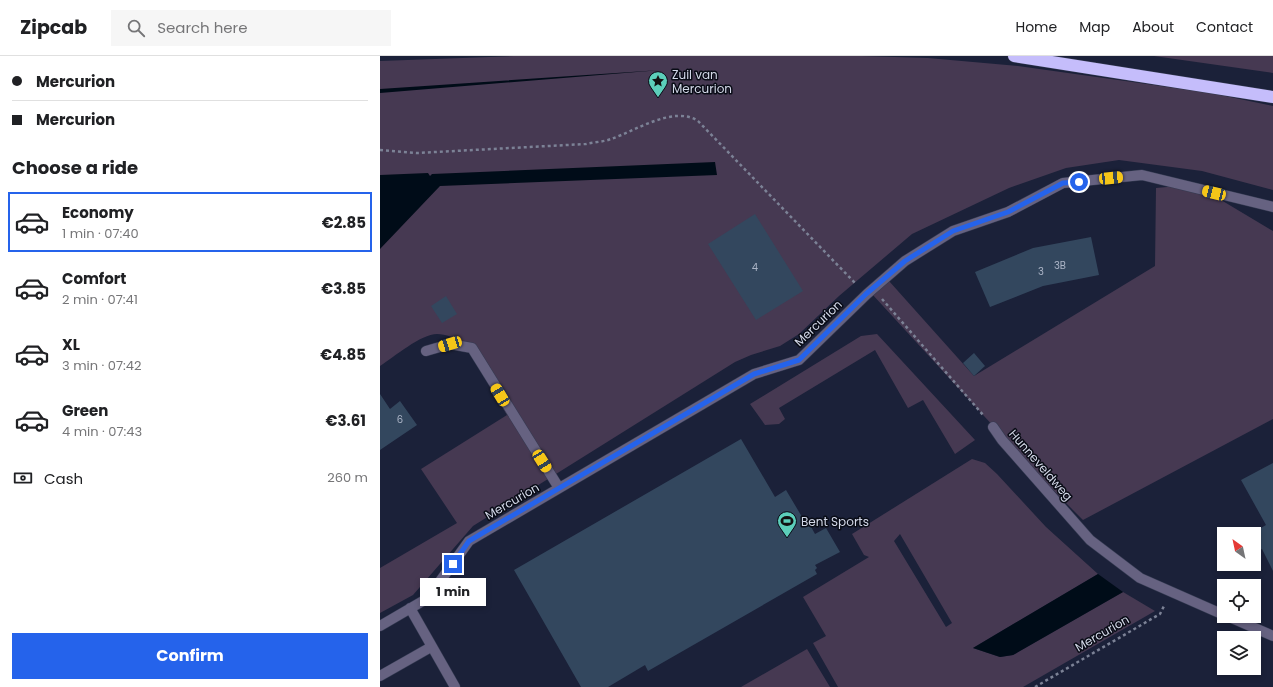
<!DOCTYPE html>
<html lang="en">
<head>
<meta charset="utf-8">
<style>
  :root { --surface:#fff; --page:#f6f6f6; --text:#202124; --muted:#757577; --line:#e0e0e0; --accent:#2563eb }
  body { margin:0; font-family:Poppins,sans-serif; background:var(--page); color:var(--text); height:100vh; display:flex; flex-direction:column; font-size:15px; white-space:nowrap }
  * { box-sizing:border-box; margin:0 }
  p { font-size:13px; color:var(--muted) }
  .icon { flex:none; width:22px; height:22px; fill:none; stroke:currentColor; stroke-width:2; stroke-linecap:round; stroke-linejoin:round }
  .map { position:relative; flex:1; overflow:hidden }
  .panel { display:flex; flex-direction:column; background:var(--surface); width:380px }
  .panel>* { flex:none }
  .banner { display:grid; align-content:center; height:88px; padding:0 12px; background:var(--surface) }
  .needle { width:26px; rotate:327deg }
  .fabs { position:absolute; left:837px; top:471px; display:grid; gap:8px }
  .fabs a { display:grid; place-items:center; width:44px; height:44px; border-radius:0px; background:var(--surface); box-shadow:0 2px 6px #0003; font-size:20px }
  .end { position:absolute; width:18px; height:18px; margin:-9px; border:5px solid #2563eb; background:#fff; box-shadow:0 0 0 2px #fff }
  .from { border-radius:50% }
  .bubble { position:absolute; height:28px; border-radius:0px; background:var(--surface); box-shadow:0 2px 6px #0003; font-size:13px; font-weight:700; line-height:28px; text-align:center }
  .car { position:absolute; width:12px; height:24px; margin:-12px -6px; border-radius:5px; box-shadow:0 0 3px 1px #0007; background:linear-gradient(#f5c518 24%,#345 0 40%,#f5c518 0 76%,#345 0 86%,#f5c518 0) }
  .banner b { display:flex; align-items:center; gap:14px; height:38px; font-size:15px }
  .banner b+b { border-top:1px solid var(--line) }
  .banner i { width:10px; height:10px; background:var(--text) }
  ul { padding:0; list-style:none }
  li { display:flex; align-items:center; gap:12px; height:60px; margin:0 8px 6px; padding:0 4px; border:2px solid transparent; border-radius:0px }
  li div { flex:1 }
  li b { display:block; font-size:15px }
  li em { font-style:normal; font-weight:700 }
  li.current { border-color:var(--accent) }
  li>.icon { width:36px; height:36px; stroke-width:1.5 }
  h2 { padding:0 12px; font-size:18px; line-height:48px }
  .pay { display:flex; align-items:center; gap:10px; height:44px; padding:0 12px; font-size:15px }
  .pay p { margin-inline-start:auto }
  .button { display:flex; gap:8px; margin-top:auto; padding:8px 12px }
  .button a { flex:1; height:46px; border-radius:0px; background:var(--accent); color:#fff; font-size:16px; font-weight:700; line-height:46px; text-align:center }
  header { display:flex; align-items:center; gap:24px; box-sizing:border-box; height:56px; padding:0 20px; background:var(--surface); border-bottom:1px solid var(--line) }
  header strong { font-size:19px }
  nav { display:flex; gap:22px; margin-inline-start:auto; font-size:14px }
  .search { width:280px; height:36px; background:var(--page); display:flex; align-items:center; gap:10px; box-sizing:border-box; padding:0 14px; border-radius:0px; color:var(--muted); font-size:15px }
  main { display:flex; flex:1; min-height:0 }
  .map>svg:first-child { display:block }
  .green { fill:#463952; fill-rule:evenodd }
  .water { fill:#000c18 }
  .building { fill:#33475e }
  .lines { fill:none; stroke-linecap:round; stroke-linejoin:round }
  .minor-casing { stroke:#353b52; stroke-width:11 }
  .highway-casing { stroke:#353b52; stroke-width:13 }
  .path { stroke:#7c8296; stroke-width:2.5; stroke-dasharray:3 3; stroke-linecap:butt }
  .minor { stroke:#666281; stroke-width:10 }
  .highway { stroke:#c5bdfb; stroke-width:12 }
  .route { stroke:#2563eb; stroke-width:5 }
  .labels { text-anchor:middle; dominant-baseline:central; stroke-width:3; stroke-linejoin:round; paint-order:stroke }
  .number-label { font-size:10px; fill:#abb4c6 }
  .poi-label { font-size:12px; fill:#d3d8e8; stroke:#090c16; text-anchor:start }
  .street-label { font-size:12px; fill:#d3d8e8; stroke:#090c16 }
</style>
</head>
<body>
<header>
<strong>Zipcab</strong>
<div class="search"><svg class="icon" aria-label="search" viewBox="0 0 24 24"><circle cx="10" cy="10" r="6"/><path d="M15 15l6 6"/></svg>Search here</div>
<nav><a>Home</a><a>Map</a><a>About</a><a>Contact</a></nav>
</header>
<main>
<section class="panel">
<div class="banner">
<b><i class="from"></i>Mercurion</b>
<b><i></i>Mercurion</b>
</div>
<h2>Choose a ride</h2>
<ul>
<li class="current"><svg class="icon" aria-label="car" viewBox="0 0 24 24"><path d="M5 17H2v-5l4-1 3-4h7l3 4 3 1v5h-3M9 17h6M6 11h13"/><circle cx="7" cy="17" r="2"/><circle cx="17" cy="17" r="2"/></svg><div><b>Economy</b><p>1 min · 07:40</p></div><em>€2.85</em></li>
<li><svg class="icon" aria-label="car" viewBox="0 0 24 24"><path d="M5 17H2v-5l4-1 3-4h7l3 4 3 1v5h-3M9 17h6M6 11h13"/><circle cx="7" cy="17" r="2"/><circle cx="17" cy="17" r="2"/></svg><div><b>Comfort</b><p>2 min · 07:41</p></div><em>€3.85</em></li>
<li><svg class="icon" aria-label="car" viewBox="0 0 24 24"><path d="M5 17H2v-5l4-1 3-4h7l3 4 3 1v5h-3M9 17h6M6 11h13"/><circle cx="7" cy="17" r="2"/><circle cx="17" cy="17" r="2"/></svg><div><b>XL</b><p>3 min · 07:42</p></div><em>€4.85</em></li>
<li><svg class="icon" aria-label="car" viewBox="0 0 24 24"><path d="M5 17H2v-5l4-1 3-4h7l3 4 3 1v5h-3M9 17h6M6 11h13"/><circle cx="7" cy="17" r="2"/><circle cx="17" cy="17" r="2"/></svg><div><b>Green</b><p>4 min · 07:43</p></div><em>€3.61</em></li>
</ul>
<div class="pay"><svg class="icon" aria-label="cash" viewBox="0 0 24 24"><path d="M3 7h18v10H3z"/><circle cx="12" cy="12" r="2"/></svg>Cash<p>260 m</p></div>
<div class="button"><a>Confirm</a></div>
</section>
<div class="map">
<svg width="893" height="631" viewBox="0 0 893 631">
  <rect width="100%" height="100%" fill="#1b2139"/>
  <!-- green -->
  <path class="green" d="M134,0h348l66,2 90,8 193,27 62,13v84l-71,-19 -83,-11 -53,8 -57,20 -97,46 -73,62 -40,38 -19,12 -29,9 -16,7 -262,164 -60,69 -33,18v-45l77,-45 -36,-54 86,-54 -44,-73c-8,-4 -17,-8 -26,-8 -16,0 -43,23 -57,32v-305z
    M774,0h119v17z
    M798,130l43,14 52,31v188l-190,101 -42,-42 -169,-184 17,-13 85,95 181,-110 1,-78z
    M497,278l98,106 -20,14 -32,-54 -15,8 -33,-58 -96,58 6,11 -6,5 -14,1 -15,-21 111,-68z
    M592,403l13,4 12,11 49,53 52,47 -125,74 27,9 13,-2 110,-63 32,19 -132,76h-185l-25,-44 13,-7 -23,-39 66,-40 -5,-2 -12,-21zM520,478l52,89 -6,4 -52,-86z
    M427,593l23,38h-89z"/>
  <!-- water -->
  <path class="water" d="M281,14l-281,23v-4z
    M335,106l2,13 -277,11 -60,63v-74l48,-2 2,3 2,-2z
    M718,518l25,18 -110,63 -13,2 -27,-9z"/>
  <!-- building -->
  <path class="building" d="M375,158l48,77 -47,29 -48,-76z
    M711,181l8,38 -56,11 -53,21 -15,-35 58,-24z
    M66,240l11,18 -15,9 -11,-17z
    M594,297l11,13 -11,10 -11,-13z
    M0,338l10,15 10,-8 17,24 -37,25z
    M361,383l34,58 11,-7 22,37 2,-2 5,9 11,-6 14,24 -25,13 2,3 -2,2 2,4 -169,97 -3,-6 -37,22h-27l-67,-117z
    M893,407v108l-11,-22 -4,2 -4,-8v-11l12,-7 -25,-45z"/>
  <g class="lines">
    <defs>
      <path id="minor" d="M46,295l24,-7 22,4 87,140
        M613,371l9,13 88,100 50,38 84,37
        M30,552l45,79
        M847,560l46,20
        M0,570l48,-28 41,-57 285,-167 45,-14 68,-66 38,-33 48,-30 55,-19 55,-29 79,-8 131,32
        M0,620l51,-29"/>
      <path id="highway" d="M634,0l259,41"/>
    </defs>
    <!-- minor casing -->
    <use href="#minor" class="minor-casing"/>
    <!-- highway casing -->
    <use href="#highway" class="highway-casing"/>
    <!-- path -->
    <path class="path" d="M0,94l37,3 169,-9c8,-2 17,-2 25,-5 24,-8 63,-34 87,-18l158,163
      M502,243l102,117
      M655,631l125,-73 5,-10"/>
    <!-- minor -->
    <use href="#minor" class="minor"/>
    <!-- highway -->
    <use href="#highway" class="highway"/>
  </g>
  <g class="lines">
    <!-- route -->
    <path class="route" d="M73,508l16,-23 285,-167 45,-14 67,-66 39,-33 48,-30 55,-19 55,-29 16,-1"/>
  </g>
  <!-- icons -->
  <defs>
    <symbol id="sight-pin" viewBox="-11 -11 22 30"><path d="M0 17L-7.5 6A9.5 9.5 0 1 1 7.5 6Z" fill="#5cceba" stroke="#090c16"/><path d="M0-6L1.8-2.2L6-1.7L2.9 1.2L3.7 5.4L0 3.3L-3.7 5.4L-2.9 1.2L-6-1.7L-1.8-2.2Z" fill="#111"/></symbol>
    <symbol id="stadium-pin" viewBox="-11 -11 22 30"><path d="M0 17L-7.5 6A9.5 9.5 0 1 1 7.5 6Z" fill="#5cceba" stroke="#090c16"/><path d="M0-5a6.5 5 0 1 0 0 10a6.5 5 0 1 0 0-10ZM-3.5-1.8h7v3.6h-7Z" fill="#111"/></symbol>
  </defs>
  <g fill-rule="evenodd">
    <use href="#sight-pin" x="267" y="14" width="22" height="30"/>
    <use href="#stadium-pin" x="396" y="454" width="22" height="30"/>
  </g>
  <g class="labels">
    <!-- number labels -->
    <g class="number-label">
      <text x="680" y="209">3B</text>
      <text x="375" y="211">4</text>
      <text x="661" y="215">3</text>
      <text x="20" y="363">6</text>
    </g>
    <!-- poi labels -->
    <g class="poi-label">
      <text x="292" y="18">Zuil van<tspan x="292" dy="14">Mercurion</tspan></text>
      <text x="421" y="465">Bent Sports</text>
    </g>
    <!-- street labels -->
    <g class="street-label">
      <text transform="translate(438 267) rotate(-44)">Mercurion</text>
      <text transform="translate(661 409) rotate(49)">Hunneveldweg</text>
      <text transform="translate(132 445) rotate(-30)">Mercurion</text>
      <text transform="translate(722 577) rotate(-30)">Mercurion</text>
    </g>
  </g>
</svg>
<div class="fabs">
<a><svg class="needle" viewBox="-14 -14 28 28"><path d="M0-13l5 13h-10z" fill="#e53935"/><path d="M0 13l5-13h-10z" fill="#757577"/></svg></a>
<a><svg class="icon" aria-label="locate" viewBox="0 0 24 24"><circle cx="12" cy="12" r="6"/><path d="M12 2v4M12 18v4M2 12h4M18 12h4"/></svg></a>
<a><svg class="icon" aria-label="layers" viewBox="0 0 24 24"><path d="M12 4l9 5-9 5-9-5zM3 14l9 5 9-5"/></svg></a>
</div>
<i class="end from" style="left:699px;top:126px"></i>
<i class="end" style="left:73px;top:508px"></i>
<div class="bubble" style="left:40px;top:522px;width:66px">1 min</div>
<i class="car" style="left:731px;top:122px;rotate:84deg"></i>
<i class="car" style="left:834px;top:137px;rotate:284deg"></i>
<i class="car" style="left:70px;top:288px;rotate:253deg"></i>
<i class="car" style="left:120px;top:339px;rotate:329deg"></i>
<i class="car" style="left:162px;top:405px;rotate:148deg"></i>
</div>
</main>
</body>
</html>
